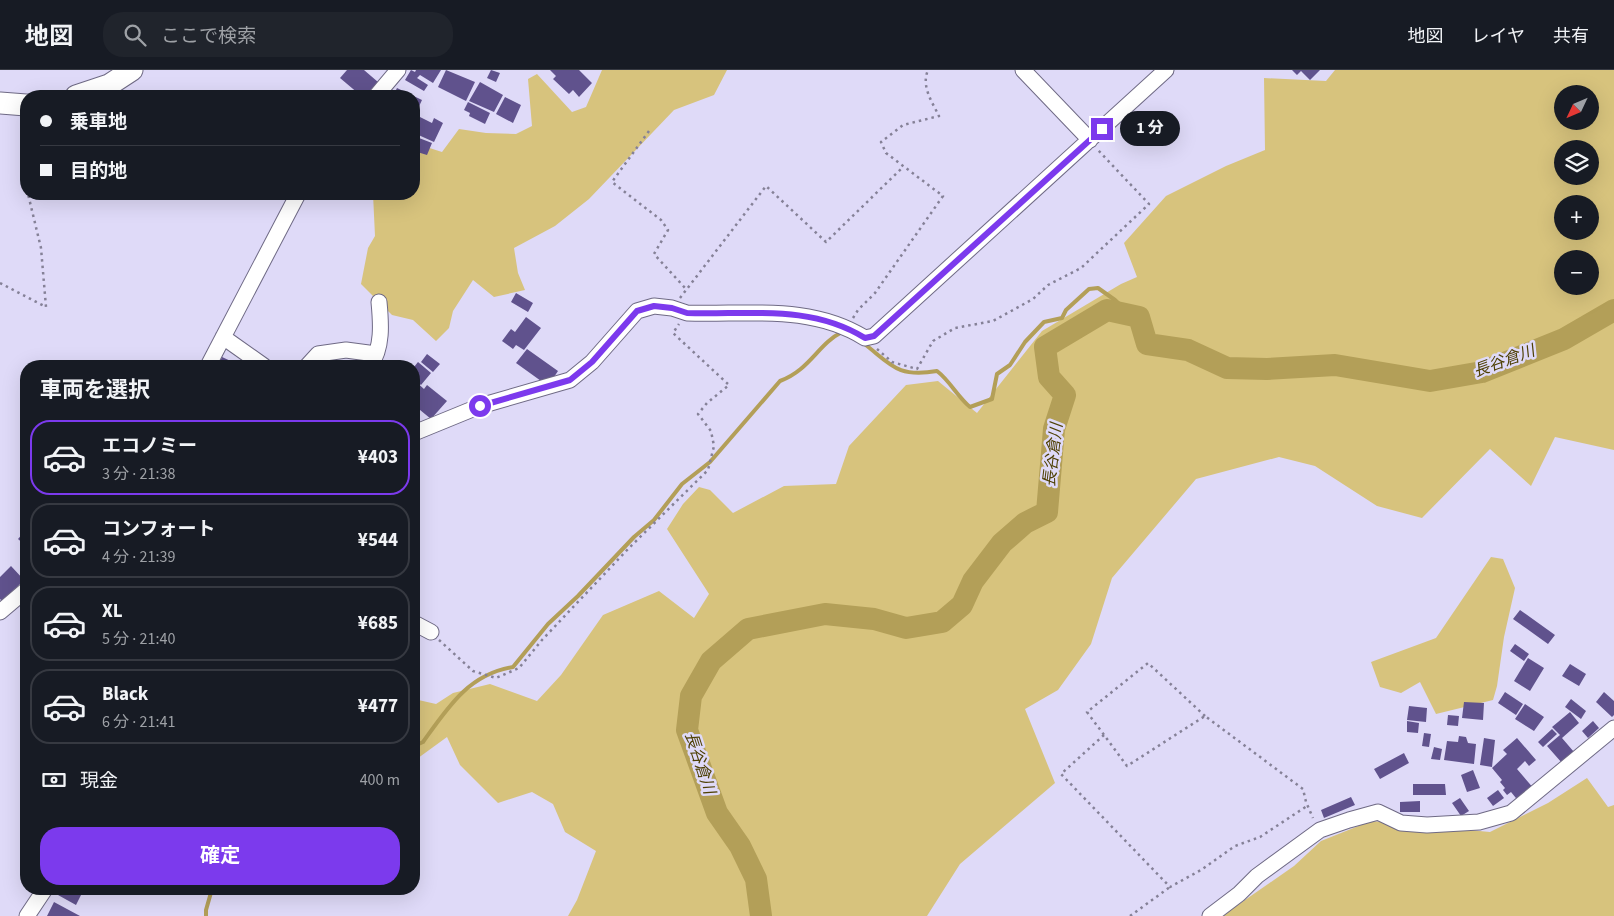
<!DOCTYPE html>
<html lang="ja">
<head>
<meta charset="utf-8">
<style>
  :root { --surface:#171b24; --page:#20242c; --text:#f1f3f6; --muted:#9ea1a6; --line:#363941; --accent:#7c3aed }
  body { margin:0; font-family:"Source Sans 3","Noto Sans JP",sans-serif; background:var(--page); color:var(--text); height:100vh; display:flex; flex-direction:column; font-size:19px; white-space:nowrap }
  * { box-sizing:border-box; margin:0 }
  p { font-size:16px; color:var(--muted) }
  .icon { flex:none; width:28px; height:28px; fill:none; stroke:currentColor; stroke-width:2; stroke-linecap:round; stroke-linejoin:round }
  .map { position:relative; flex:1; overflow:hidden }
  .details { position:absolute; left:20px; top:290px; width:400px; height:535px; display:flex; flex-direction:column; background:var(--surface); border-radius:20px; box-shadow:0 5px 20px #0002 }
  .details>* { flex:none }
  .guide { position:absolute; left:20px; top:20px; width:400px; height:110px; border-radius:20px; box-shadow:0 5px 20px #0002; display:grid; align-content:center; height:110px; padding:0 20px; background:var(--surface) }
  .needle { width:32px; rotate:226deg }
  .fabs { position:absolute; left:1554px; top:15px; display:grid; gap:10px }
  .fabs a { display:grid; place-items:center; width:45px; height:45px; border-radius:50%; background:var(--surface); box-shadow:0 5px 20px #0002; font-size:25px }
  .end { position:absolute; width:22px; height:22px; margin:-11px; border:6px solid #7c3aed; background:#fff; box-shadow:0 0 0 2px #fff }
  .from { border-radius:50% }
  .bubble { position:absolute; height:35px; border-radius:18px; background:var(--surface); box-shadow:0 5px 20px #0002; font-size:16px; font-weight:700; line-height:35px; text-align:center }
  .guide b { display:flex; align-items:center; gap:18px; height:48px; font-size:19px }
  .guide b+b { border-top:1px solid var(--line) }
  .guide i { width:12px; height:12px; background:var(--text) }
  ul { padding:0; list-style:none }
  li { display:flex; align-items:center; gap:15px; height:75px; margin:0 10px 8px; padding:0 10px; border:2px solid var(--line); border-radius:20px }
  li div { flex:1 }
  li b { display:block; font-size:19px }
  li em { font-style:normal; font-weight:700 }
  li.on { border-color:var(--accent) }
  li>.icon { width:45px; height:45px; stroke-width:1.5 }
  h2 { padding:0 20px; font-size:22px; line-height:60px }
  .pay { display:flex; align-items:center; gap:12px; height:55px; padding:0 20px; font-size:19px }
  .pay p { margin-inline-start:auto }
  .primary-button { display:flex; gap:10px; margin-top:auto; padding:10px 20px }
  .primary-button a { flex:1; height:58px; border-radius:20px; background:var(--accent); color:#fff; font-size:20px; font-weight:700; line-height:58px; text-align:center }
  header { display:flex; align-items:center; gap:30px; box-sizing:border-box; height:70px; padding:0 25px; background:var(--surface); border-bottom:1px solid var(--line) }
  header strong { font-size:24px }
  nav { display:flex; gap:28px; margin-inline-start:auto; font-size:18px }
  .search { width:350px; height:45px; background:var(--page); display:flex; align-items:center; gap:12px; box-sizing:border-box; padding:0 18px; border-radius:20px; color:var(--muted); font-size:19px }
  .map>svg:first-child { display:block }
  .green { fill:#d7c37d; fill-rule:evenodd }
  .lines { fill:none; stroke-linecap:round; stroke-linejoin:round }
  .stream { stroke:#b39f58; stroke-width:4 }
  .river { stroke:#b39f58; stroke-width:22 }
  .building { fill:#60528d }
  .minor-casing { stroke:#6f6a85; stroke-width:17 }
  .highway-casing { stroke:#6f6a85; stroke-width:23 }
  .path { stroke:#858197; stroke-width:2.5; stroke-dasharray:2.5 4; stroke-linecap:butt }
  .minor { stroke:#fff; stroke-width:15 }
  .highway { stroke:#fff; stroke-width:21 }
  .route { stroke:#7c3aed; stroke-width:6 }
  .labels { text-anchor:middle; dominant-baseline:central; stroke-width:5; stroke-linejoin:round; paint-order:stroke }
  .water-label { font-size:16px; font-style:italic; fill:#4e4004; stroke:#dfdaf8 }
</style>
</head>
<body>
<header>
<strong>地図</strong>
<div class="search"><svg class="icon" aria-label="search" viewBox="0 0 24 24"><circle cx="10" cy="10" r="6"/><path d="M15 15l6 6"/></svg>ここで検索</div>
<nav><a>地図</a><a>レイヤ</a><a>共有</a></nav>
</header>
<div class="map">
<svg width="1614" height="846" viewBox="0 0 1614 846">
  <rect width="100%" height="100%" fill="#dfdaf8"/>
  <!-- green -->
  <path class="green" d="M602,0h125l-13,25 -40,15 -85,89 -34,27 -41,22 4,25 7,17 -31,7 -21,-17 -20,31 -4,17 -13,13 -23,-21 -21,-5 -31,-31 7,-36 7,-12 -2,-42h41v-51l28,9 17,-23 27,4 30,1 16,-8 -4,-47 9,-5 35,38 14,-5z
    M1335,0h279v380l-59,-13 -24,49 -41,-37 -68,69 -45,-12 -62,-40 -36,-9 -83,22 -84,99 -21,66 -33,46 -33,19 30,74 -95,81 -33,52h-359l9,-16 19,-49 -31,-19 -12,-28 -21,-12 -34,11 -38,-38 -13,-28 -33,24v-62l22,5 17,-11 37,-9 47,17 24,-26 42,-60 56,-24 35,27 15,-24 -42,-65 16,-25 16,-17 11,3 23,23 51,-27 52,-2 13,-38 57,-61 32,-4 39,32 65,-82 79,-47 16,-7 -13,-34 42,-47 60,-30 39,-16 -1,-72 62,3zM1562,24h28v27h-28zM1562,79h28v27h-28zM1562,134h28v27h-28zM1562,189h28v27h-28z
    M1491,487l12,2 12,29 -11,49 -7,49 -4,14 -57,14 -16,-32 -19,11 -21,-6 -9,-25 65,-24z
    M1587,708l21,29 6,-2v111h-392l72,-50 27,-25 50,-20 119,11 58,-29z"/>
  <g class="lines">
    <!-- stream -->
    <path class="stream" d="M862,272c29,22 34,36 75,29 13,10 20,25 33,36l22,-8 5,-25 13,-9 15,-23 19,-20 18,-4 4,-8 23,-21 9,-1 17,12 16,15
      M414,676l9,-4c25,-35 46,-68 90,-75l35,-43 30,-28 56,-59 20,-17 28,-36 28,-22 70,-81c30,-11 38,-37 62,-49
      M206,846v-6l6,-21"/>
    <!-- river -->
    <path class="river" d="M761,846l-5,-37 -16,-33 -23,-33 -30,-83 4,-34 20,-35 37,-32 77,-15 49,5 32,9 36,-6 20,-17 11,-24 29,-38 23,-20 22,-11 7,-83 11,-34 -16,-18 -4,-30 62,-37 32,7 8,27 41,6 39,18 40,1 68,-4 95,16 52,-9 82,-33 50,-29"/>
  </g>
  <!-- building -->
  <path class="building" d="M347,0h17l14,12 -11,14 -5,-5 -3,3 -19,-16z
    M411,0l4,2 1,-2h25l-8,13 -13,-8 -3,3 11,7 -4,6 -19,-11z
    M446,0l29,12 -9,19 -28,-14z
    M491,0l9,3 -4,9 -9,-4z
    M550,0h29l13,13 -13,14 -6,-7 -4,4 -16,-15 3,-3z
    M1292,0h28l-10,10 -9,-9 -4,4z
    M480,12l23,13 -9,17 -25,-11z
    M397,18l25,12 -7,15 -1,-19h-21z
    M505,27l16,8 -8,18 -17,-9z
    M468,32l22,11 -5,11 -16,-8 1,-3 -6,-3z
    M418,46l14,7 2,-5 9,5 -9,19 -20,-9v-7z
    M419,68l13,5 -5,12 -13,-4z
    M516,223l17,10 -5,9 -17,-10z
    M526,247l15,11 -17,22 -8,-5 -3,4 -11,-8 9,-12 4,3z
    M527,279l31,22 -10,15 -32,-23z
    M427,284l13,10 -7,8 -12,-10z
    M222,287l13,6 -1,3h-16z
    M418,292l13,11 -10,12 -7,-6v-12z
    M414,310l10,9 3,-4 20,16 -16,18 -17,-14z
    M26,460v16l-8,-7z
    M11,496l13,14 -22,21 -2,-2v-22z
    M1520,540l35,25 -7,9 -35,-25z
    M1515,574l14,10 -5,7 -14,-10z
    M1528,588l16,10 -14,23 -16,-10z
    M1570,594l16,10 -7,12 -17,-10z
    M1505,622l18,12 -7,11 -18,-12z
    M1604,622l10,9v14l-2,2 -16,-15z
    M1571,629l15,12 -5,8 -16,-12z
    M1464,632l20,1 -1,17 -21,-2z
    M1525,634l19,13 -10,14 -19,-12z
    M1409,636l18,2 -1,14 -19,-2z
    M1570,642l9,11 -17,15 12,14 -12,11 -15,-17 13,-11 -8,-8z
    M1448,645l11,1 -1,10 -11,-1z
    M1407,651l12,2 -1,10 -11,-1z
    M1593,651l6,7 -11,10 -6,-7z
    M1552,659l5,5 -14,13 -5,-5z
    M1424,663l7,1 -2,13 -7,-1z
    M1459,666l7,1 2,6 8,1 -2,20 -30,-4 3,-19 11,1z
    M1484,668l11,2 -3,27 -12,-2z
    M1517,668l19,22 -7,6 -4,-5 -8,8 18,21 -15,13 -9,-11 -4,3 -4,-5 2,-2 -5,-6 2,-2 -10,-12 15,-14 -4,-4z
    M1434,677l8,2 -2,11 -9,-1z
    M1404,683l5,10 -29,16 -6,-10z
    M1473,700l7,18 -13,4 -6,-17z
    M1413,714h32l1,11h-33z
    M1498,720l6,8 -11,8 -6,-8z
    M1351,727l4,8 -31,13 -3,-8z
    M1460,728l9,13 -8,5 -9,-13z
    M1420,731v11h-20v-10z
    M61,819h23l-8,16 -18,-10z
    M54,832l26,14h-33z"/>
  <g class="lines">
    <defs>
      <path id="minor" d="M1023,0l67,70
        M376,26l22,-26
        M223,267l41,29
        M208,296l90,-172
        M307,296l11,-12 28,-4 30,4
        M370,296c13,-18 11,-43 9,-64
        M414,363l66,-27 90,-26 22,-18 45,-51 17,-5 18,2 15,5c62,2 123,-9 178,25l9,-2 292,-266
        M0,542l26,-22
        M414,553l17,9
        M27,846l18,-27
        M1210,846l29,-22 18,-18 63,-46 29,-10 29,-8 23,11 26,2 52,-3 32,-9 103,-85"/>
      <path id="highway" d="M76,26l33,-11 23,-15
        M0,33l26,2"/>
    </defs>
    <!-- minor casing -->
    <use href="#minor" class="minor-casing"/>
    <!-- highway casing -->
    <use href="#highway" class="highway-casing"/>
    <!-- path -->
    <path class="path" d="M649,61l-37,51 49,38 7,10 -14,24 32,35
      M26,98v17
      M0,213l46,24 -5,-59 -13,-54
      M680,228l86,-112 60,56 77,-75
      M853,248l5,-8 17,-17 68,-97 -57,-43 -5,-11 22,-17 36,-9c-7,-14 -18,-30 -11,-46
      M877,279l15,13 25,7 16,-28 22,-13 38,-7 40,-22 15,-14 33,-17 68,-64 -52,-55
      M439,570l34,31 23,7 23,-10 23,-28 87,-92 79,-78 6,-24 -3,-15 -13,-17 9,-11 22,-18 -56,-52 6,-9
      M1205,646l-57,-53 -61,49 40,54 78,-50 98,73 3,13 7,16
      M1104,665l-43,39 109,113 31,-17 34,-24 25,-9 47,-31
      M1130,846l40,-29"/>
    <!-- minor -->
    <use href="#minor" class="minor"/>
    <!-- highway -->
    <use href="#highway" class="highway"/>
  </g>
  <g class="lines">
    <!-- route -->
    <path class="route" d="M480,336l90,-26 22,-18 45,-51 17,-5 18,2 15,5c62,2 123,-9 178,25l9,-2 228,-207"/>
  </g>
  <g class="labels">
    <!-- water labels -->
    <g class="water-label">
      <text transform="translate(1504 291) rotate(-20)">長谷倉川</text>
      <text transform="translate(1053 385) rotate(-83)">長谷倉川</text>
      <text transform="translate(700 693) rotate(72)">長谷倉川</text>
    </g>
  </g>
</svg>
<div class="fabs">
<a><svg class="needle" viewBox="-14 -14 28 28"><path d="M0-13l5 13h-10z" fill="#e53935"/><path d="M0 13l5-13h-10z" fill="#9ea1a6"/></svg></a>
<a><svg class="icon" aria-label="layers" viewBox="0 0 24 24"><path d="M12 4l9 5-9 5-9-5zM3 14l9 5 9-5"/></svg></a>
<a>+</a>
<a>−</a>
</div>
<i class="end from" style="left:480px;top:336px"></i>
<i class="end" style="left:1102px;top:59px"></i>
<div class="bubble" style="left:1120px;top:41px;width:60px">1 分</div>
<div class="guide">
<b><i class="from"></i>乗車地</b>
<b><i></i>目的地</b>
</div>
<section class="details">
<h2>車両を選択</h2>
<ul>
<li class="on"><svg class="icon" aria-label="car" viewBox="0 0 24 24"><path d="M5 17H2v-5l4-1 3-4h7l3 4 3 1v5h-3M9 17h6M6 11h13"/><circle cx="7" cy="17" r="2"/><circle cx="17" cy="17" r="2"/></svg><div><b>エコノミー</b><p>3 分 · 21:38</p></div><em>¥403</em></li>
<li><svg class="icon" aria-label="car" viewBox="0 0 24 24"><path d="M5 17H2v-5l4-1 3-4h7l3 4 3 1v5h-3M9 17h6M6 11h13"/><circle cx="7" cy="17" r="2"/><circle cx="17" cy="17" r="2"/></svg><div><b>コンフォート</b><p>4 分 · 21:39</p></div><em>¥544</em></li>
<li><svg class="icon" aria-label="car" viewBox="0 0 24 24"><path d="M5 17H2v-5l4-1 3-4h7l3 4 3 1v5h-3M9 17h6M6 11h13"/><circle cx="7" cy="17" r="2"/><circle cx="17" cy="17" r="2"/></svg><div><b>XL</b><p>5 分 · 21:40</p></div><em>¥685</em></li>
<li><svg class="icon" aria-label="car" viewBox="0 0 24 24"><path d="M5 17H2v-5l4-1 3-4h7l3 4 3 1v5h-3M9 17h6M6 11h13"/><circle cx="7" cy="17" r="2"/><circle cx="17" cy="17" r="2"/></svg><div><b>Black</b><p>6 分 · 21:41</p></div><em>¥477</em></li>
</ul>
<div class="pay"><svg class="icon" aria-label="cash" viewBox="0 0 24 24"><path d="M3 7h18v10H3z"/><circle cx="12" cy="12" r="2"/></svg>現金<p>400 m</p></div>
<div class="primary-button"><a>確定</a></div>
</section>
</div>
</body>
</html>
